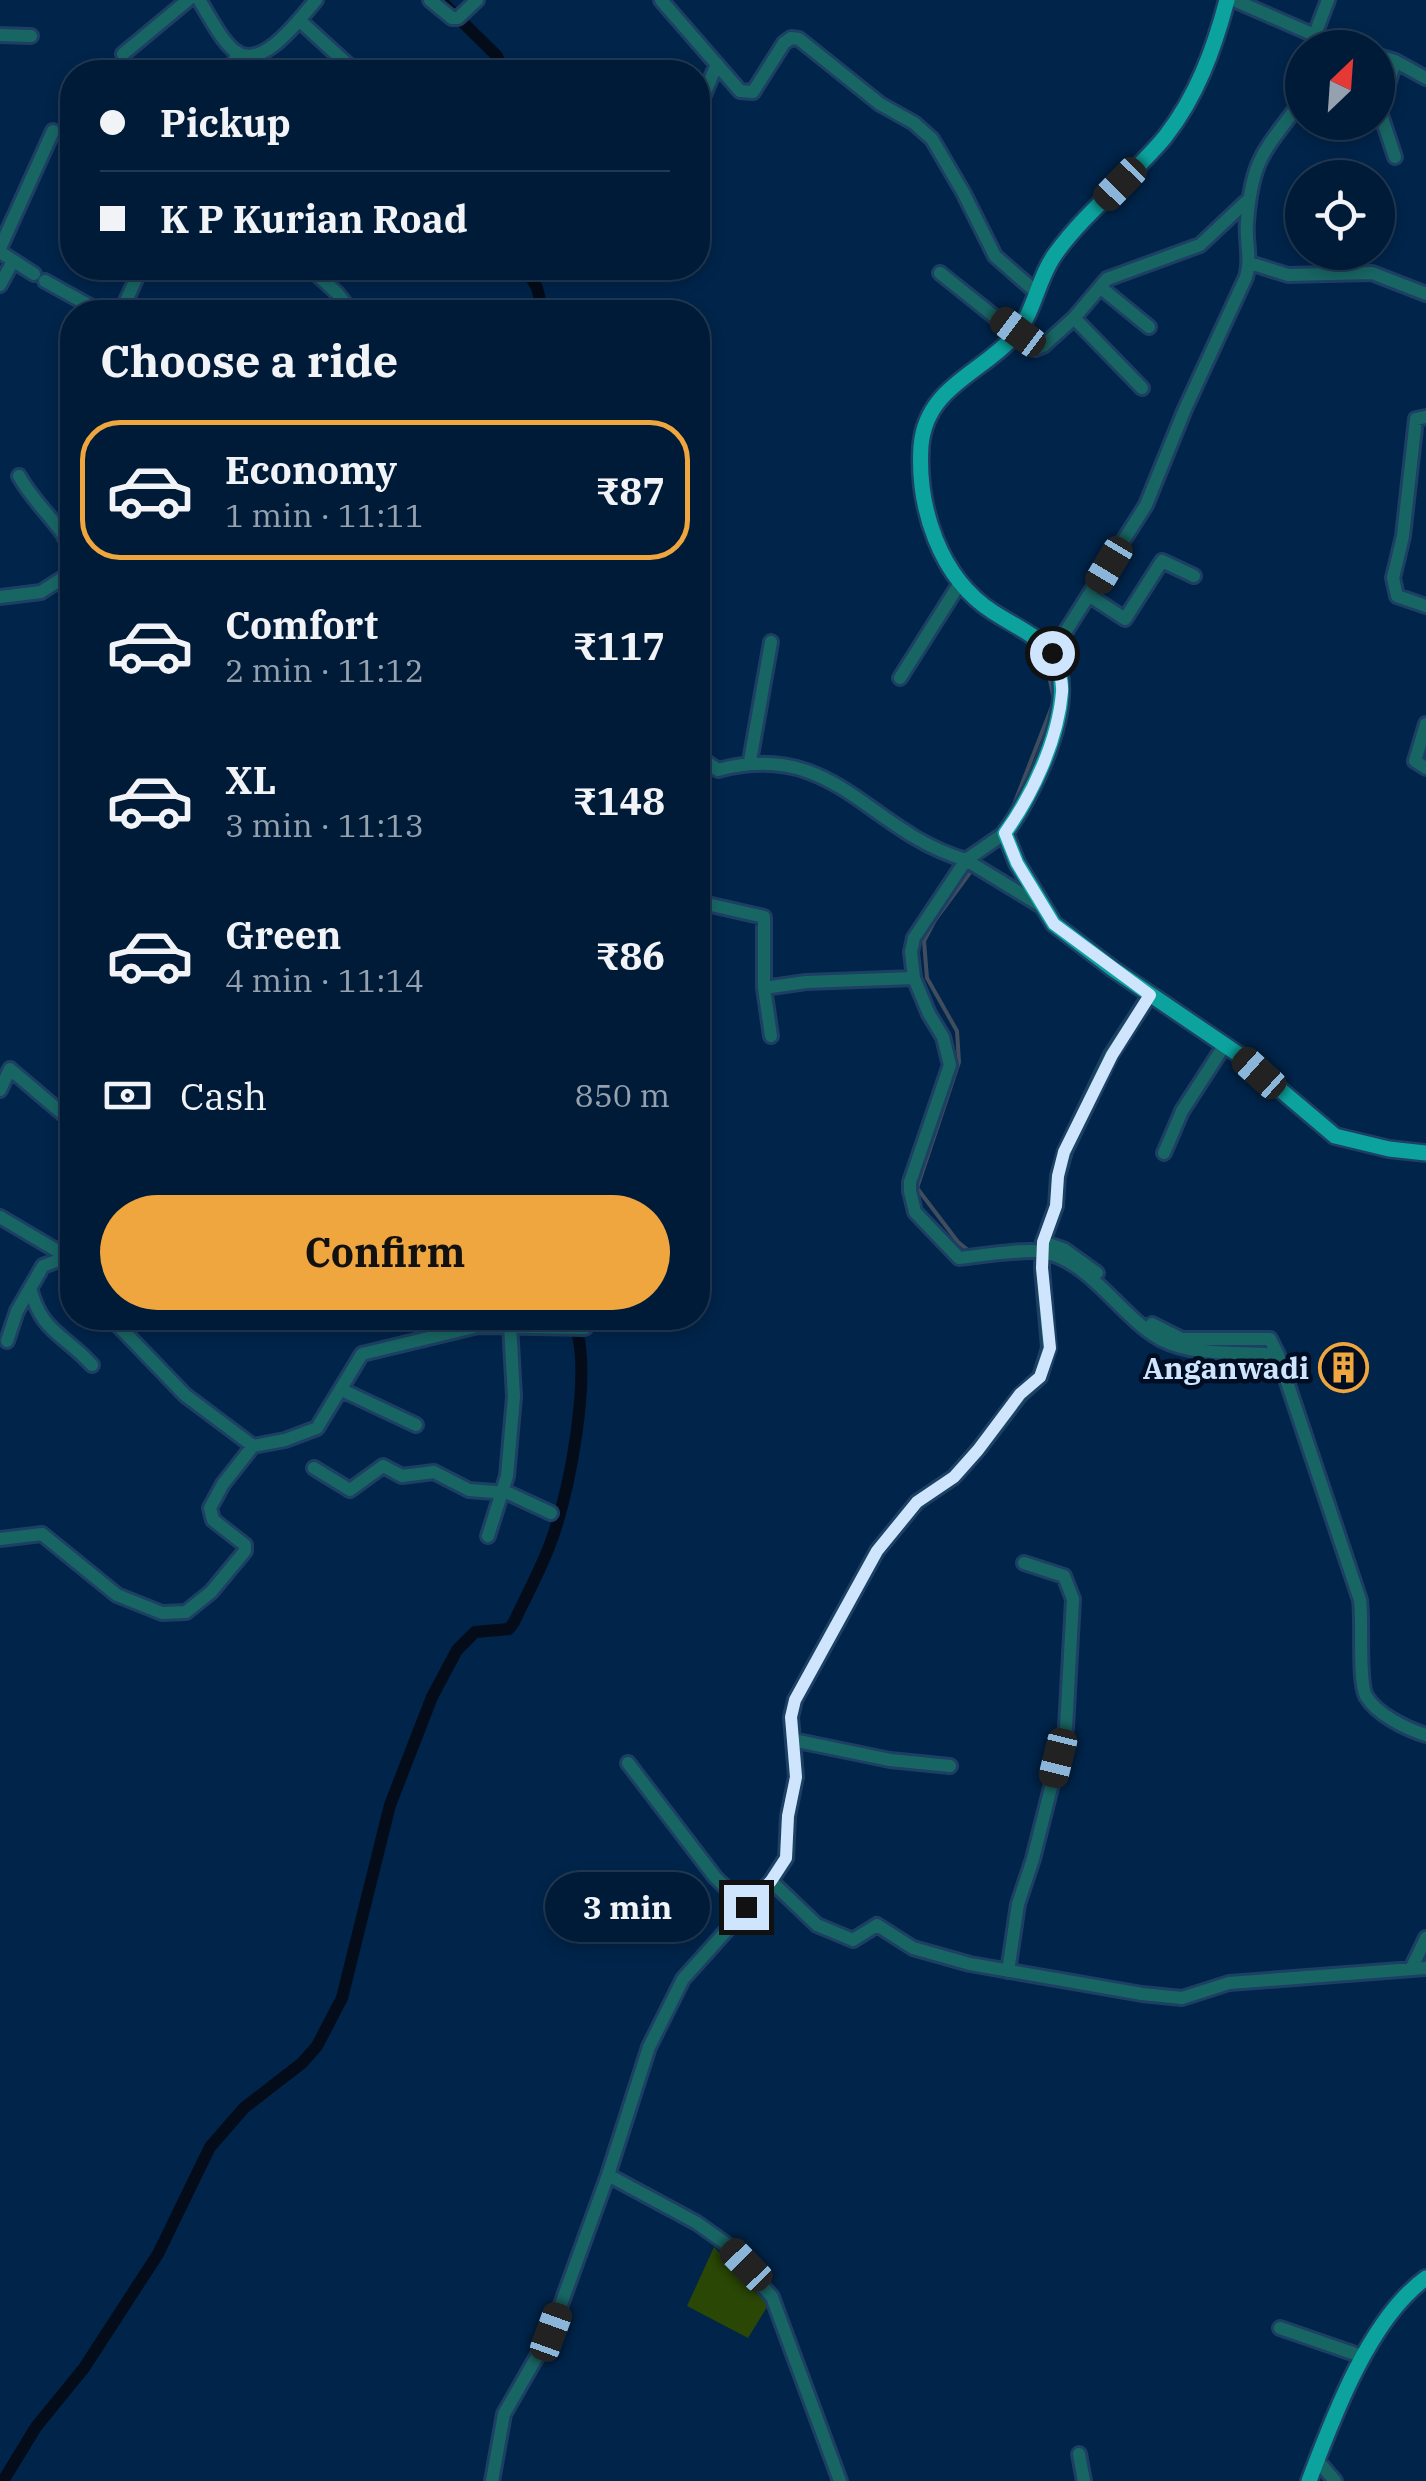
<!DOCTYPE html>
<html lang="en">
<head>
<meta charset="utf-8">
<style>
  :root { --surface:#001b38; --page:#0e2843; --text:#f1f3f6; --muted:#95a1ae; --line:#223953; --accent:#f0a63e }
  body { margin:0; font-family:"IBM Plex Serif",serif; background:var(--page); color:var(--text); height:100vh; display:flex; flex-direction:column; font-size:38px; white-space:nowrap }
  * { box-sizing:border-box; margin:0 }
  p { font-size:32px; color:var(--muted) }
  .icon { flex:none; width:55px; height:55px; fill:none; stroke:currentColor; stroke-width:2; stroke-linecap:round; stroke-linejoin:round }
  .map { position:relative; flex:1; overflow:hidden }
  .panel { position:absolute; left:60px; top:300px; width:650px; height:1030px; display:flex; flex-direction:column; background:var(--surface); border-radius:40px; box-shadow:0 5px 15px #0003,0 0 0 2px var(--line) }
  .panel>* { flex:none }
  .hud { position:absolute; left:60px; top:60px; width:650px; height:220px; border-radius:40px; box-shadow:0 5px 15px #0003,0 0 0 2px var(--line); display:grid; align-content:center; height:220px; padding:0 40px; background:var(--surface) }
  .needle { width:65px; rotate:25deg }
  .tools { position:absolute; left:1285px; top:30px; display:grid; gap:20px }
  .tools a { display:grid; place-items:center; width:110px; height:110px; border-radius:50%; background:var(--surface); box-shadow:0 5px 15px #0003,0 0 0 2px var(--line); font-size:50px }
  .end { position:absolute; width:45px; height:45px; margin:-22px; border:12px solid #cfe5fe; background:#111; box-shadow:0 0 0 5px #111 }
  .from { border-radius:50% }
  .bubble { position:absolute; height:70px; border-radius:35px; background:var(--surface); box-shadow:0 5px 15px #0003,0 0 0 2px var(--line); font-size:32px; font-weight:700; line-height:70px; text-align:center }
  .car { position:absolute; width:30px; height:60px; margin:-30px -15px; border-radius:12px; box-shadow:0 0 8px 2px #0007; background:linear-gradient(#222 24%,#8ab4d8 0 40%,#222 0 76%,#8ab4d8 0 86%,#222 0) }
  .hud b { display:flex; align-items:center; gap:35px; height:95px; font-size:38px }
  .hud b+b { border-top:2px solid var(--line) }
  .hud i { width:25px; height:25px; background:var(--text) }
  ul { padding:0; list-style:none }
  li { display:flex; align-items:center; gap:30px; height:140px; margin:0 20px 15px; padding:0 20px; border:5px solid transparent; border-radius:40px }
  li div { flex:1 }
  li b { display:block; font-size:38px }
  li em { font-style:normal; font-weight:700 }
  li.current { border-color:var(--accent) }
  li>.icon { width:90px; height:90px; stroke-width:1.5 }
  h2 { padding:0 40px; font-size:45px; line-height:120px }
  .pay { display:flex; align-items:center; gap:25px; height:110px; padding:0 40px; font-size:38px }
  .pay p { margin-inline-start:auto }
  .action { display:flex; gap:20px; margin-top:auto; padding:20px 40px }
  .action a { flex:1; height:115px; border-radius:60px; background:var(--accent); color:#111; font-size:40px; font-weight:700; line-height:115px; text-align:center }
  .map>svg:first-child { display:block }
  .green { fill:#2a4705 }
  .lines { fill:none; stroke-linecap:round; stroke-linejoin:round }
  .stream { stroke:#404d5d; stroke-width:4 }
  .canal { stroke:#030c18; stroke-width:12 }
  .minor-casing { stroke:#1d3f63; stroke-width:18 }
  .major-casing { stroke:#1d3f63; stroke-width:20 }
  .minor { stroke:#186664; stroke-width:12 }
  .major { stroke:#0ca39f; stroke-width:15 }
  .route { stroke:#cfe5fe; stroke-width:12 }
  .labels { text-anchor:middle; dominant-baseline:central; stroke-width:9; stroke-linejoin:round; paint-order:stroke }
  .poi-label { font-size:30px; font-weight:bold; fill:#cfe5fe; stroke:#000e23; text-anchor:end }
</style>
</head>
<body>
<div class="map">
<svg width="1426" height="2481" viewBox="0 0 1426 2481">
  <rect width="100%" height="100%" fill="#00244a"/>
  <!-- green -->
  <path class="green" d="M714,2247l55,57 -21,34 -61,-32z"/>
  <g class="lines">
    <!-- stream -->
    <path class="stream" d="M1045,656l8,39
      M1013,807l40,-103
      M969,874l-34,46 -11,21 3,37 30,53 2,31 -42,126 41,54 11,9"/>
    <!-- canal -->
    <path class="canal" d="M440,0l57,56 6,16
      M526,268l11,20 6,24
      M575,1318v3
      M3,2481l33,-54 48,-59 74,-114 52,-107 34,-39 58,-45 15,-17 25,-48 48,-193 42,-108 25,-47 18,-18 34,-3 5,-7c13,-28 29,-56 39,-86 17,-49 36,-150 25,-201"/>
    <defs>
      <path id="minor" d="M199,0c10,15 22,41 37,52 27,19 65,-35 80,-52
        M430,0l22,18h6l19,-18
        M661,0l79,91 13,1 31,-49 7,-5 8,1 81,65 34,19 18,16 31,53 32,64 41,36
        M1234,0l110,48
        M299,20l57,52
        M1315,34l13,-34
        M0,35l31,1
        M123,54l65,-54
        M1378,56l17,5 31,17
        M232,72l5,-20
        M698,109l19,-45
        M1395,157l-15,-45 15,-51
        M0,248l53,-117
        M0,252l34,22
        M1250,263l38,12 84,-2 54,21
        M310,268l27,25 15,19
        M940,273l95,76 8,-3 31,-28 33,-39 93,-34 49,-46
        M45,281l56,31
        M0,285l13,-24
        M1100,287l49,40
        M121,312l20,-44
        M1074,318l68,70
        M1426,417l-10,2 -13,117 -10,42 4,18 29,10
        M19,476c12,22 29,37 44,58
        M72,509l-9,25 9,17
        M1090,596l35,23 37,-58 32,15
        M0,597l41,-5 31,-20
        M1052,653l94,-148 39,-96 61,-132c6,-18 -1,-36 1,-55 5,-66 19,-72 55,-122
        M900,678l60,-95
        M1426,724l-11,37 11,7
        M698,756l20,14c117,-31 149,61 248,90l39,-27
        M750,761l21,-119
        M698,902l66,15v71l7,48
        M1043,907l-77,-47 -52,78 -3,14 3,26 15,36 14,23 7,28 -40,117v9l5,21 44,46c20,-2 67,-10 85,-6 49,11 76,65 118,88 33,17 79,11 116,15l82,245c3,21 -2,81 6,96 11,19 41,33 60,39
        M764,988l42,-6 108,-4
        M0,1090l10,-21 53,45 9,-13
        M1164,1153l18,-42 42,-65
        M0,1217l71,42
        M1043,1242l22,8 32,23
        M30,1288c12,45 33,45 62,77
        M111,1318l74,77 68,51 32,-6 32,-12 45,-74 116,-28 107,2 9,-10
        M1152,1324l30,15h88l8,16
        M7,1341l10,-30 26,-45 26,-10
        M342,1390l74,35
        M314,1468l36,22 33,-24 19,10 32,-4 35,18 39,3 43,20
        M488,1536l19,-60 7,-79 -4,-73
        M0,1539l42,-5 75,61 45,18 24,-1 25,-20 34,-41v-6l-32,-25 -3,-12 13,-24 30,-38
        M793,1740l97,20 60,6
        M628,1763l87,114 30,30
        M771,1881l46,44 36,15 24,-15 36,23 57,16 172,30 40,4 47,-15 197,-15
        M1412,1967l14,-29
        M1008,1971l10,-67 15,-45 33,-131 7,-129 -9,-23 -40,-13
        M608,2175l89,48 28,20 47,54 68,184
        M1280,2328l84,29
        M1079,2454l5,27
        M1317,2460l18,21
        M492,2481l12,-67 47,-82 57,-157 41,-128 34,-68 88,-98 15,-23 2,-42 8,-39 -5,-60 4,-17 82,-149 40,-49 37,-25 24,-27 42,-55 20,-18 9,-29 -7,-80 1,-26 13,-36 2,-30 7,-25 46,-96 39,-60"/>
      <path id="major" d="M1227,0c-13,49 -30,96 -62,137 -34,41 -78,73 -109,116 -18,24 -21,58 -40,81 -33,39 -90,52 -95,112 -4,62 19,132 72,166 18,12 50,26 61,45 25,45 -21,138 -49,176l12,30 37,61 59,45 125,85 97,82 54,13 37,4
        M1309,2481c24,-64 61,-163 117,-203"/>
    </defs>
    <!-- minor casing -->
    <use href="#minor" class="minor-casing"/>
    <!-- major casing -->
    <use href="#major" class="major-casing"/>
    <!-- minor -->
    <use href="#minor" class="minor"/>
    <!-- major -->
    <use href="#major" class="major"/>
  </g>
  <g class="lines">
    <!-- route -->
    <path class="route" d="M746,1907l25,-26 15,-23 2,-42 8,-39 -5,-60 4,-17 82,-149 40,-49 37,-25 24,-27 42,-56 20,-17 10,-29 -8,-80 1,-26 13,-36 2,-30 6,-24 48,-97 38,-60 -96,-71 -37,-61 -12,-30c28,-39 53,-93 57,-141 1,-13 -5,-27 -10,-39"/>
  </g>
  <!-- icons -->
  <defs>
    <symbol id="building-ring" viewBox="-11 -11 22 22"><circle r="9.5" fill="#000e23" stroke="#f0a63e" stroke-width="1.5"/><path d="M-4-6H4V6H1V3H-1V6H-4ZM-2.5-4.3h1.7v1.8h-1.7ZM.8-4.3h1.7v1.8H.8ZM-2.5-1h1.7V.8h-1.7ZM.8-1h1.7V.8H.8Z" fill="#f0a63e"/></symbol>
  </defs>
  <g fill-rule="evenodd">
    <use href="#building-ring" x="1316" y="1340" width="55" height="55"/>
  </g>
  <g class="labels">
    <!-- poi labels -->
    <g class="poi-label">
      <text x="1309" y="1367">Anganwadi</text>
    </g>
  </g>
</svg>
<div class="tools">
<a><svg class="needle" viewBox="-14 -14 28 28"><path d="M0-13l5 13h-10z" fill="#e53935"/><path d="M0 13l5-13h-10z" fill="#95a1ae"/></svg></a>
<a><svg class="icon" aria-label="locate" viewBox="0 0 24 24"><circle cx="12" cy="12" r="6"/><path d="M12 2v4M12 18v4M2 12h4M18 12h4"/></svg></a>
</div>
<i class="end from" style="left:1052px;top:653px"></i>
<i class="end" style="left:746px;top:1907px"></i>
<div class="bubble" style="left:545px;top:1872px;width:165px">3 min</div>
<i class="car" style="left:1120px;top:184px;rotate:224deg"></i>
<i class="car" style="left:1018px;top:332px;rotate:307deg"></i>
<i class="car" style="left:1109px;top:565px;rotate:211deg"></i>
<i class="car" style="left:1259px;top:1073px;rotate:312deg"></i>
<i class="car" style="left:1058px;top:1758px;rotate:194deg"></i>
<i class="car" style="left:746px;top:2265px;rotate:316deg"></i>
<i class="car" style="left:551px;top:2332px;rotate:20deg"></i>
<div class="hud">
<b><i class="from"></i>Pickup</b>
<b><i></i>K P Kurian Road</b>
</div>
<section class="panel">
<h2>Choose a ride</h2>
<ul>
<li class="current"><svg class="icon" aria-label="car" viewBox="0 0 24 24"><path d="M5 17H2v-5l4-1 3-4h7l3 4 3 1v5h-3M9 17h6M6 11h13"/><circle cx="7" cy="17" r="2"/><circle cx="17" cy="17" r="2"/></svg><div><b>Economy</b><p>1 min · 11:11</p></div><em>₹87</em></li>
<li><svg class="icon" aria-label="car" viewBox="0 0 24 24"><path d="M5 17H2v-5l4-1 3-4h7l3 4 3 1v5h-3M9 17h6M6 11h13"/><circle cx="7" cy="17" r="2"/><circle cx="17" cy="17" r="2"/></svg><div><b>Comfort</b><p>2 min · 11:12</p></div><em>₹117</em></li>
<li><svg class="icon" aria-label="car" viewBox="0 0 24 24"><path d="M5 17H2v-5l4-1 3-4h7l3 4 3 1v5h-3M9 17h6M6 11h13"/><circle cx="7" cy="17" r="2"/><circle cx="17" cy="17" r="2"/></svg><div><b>XL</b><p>3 min · 11:13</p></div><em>₹148</em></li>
<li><svg class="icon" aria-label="car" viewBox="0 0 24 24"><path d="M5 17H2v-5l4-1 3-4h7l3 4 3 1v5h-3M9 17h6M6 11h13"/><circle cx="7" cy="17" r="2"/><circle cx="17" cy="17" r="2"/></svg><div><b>Green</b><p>4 min · 11:14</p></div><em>₹86</em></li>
</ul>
<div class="pay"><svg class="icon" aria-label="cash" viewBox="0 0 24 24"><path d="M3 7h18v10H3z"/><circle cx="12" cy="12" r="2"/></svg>Cash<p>850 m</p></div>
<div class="action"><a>Confirm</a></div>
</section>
</div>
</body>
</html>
